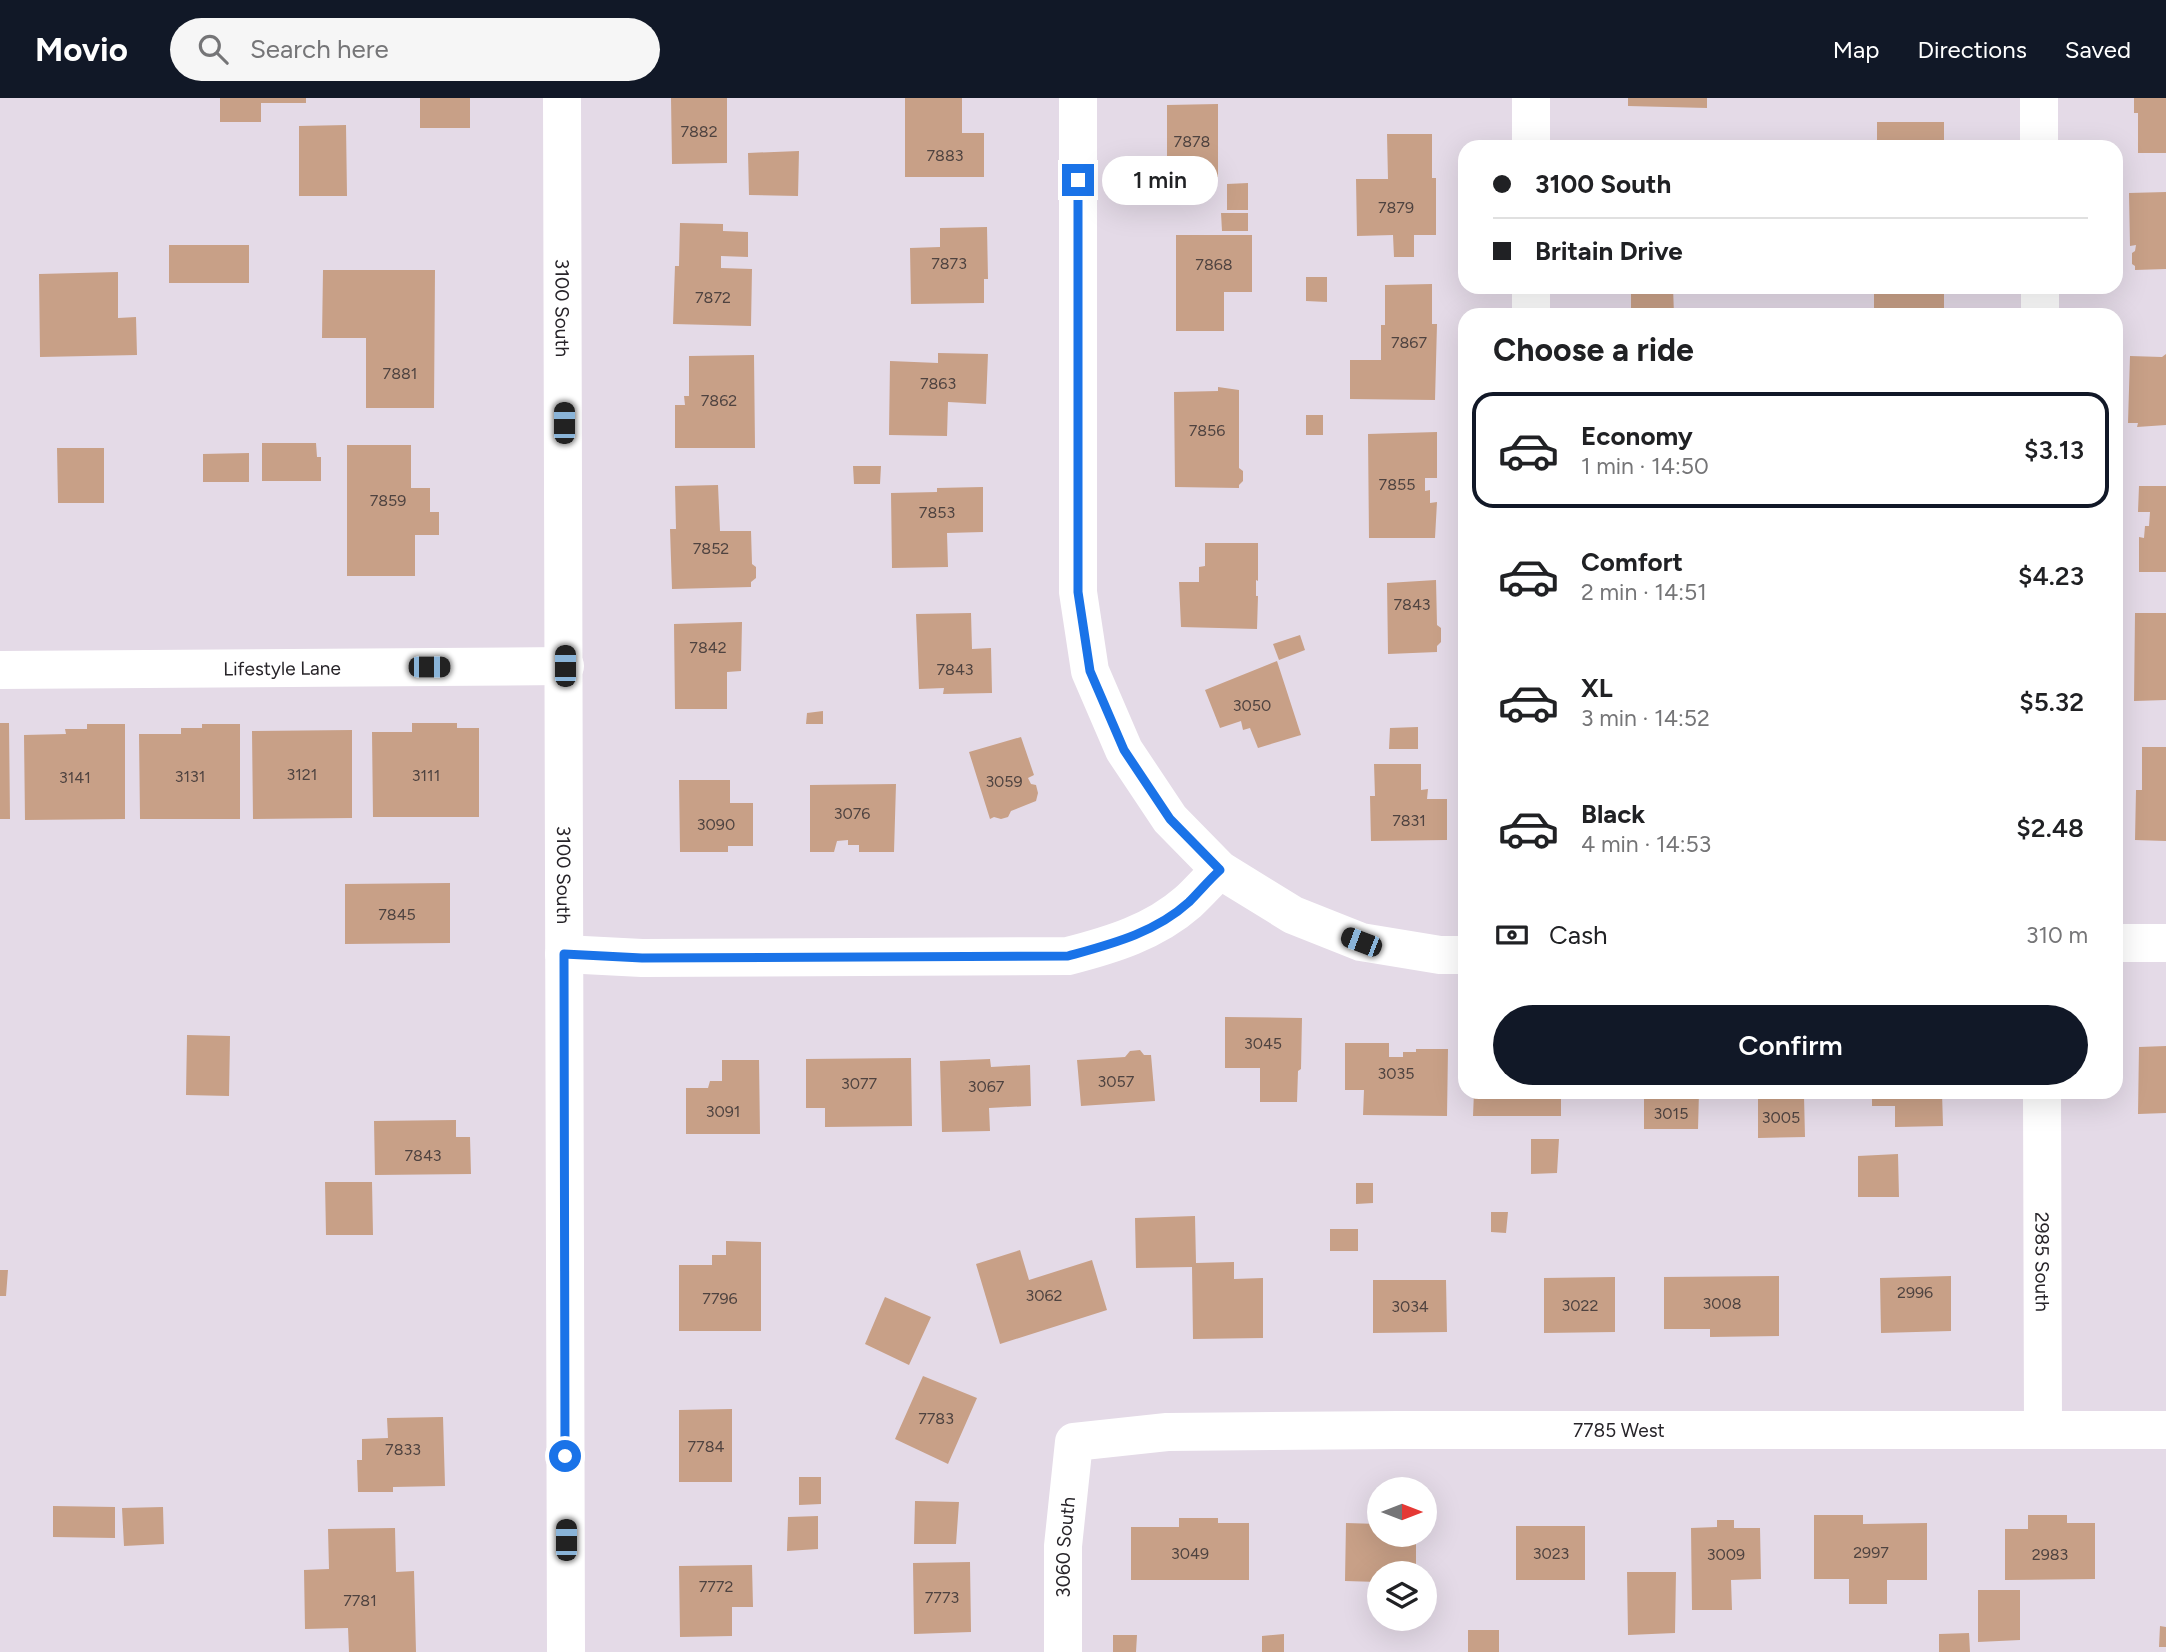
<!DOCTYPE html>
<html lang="en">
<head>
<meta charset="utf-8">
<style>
  :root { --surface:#fff; --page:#f6f6f6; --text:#202124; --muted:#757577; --line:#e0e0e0; --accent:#111827 }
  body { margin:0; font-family:Figtree,sans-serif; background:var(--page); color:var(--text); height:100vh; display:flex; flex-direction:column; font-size:26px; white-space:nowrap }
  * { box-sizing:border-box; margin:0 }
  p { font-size:23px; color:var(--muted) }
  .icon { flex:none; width:38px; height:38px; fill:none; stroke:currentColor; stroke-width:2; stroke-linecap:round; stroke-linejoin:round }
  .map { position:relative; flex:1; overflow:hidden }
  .drawer { position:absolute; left:1458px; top:210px; width:665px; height:791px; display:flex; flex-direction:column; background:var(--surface); border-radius:21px; box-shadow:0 7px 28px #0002 }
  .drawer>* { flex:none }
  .hud { position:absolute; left:1458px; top:42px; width:665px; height:154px; border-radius:21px; box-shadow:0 7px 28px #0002; display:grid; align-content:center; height:154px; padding:0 35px; background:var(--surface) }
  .needle { width:46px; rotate:90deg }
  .tools { position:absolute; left:1367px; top:1379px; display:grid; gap:14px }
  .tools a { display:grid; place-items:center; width:70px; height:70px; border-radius:50%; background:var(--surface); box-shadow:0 7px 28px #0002; font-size:35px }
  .end { position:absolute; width:32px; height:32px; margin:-16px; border:9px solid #1a73e8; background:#fff; box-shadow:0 0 0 4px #fff }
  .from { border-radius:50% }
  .bubble { position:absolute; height:49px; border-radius:24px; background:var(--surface); box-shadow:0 7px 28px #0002; font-size:23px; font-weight:600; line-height:49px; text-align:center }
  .car { position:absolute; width:21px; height:42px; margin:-21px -10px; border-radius:9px; box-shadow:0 0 5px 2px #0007; background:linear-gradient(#222 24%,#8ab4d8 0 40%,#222 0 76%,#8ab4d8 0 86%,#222 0) }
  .hud b { display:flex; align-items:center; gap:24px; height:66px; font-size:26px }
  .hud b+b { border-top:2px solid var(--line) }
  .hud i { width:18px; height:18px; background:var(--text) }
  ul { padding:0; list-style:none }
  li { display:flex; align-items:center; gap:21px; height:116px; margin:0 14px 10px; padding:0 21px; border:4px solid transparent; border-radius:21px }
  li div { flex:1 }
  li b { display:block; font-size:26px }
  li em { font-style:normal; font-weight:600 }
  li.selected { border-color:var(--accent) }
  li>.icon { width:63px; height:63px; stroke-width:1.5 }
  h2 { padding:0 35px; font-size:32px; line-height:84px }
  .pay { display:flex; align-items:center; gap:18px; height:77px; padding:0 35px; font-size:26px }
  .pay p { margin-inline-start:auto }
  .cta { display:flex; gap:14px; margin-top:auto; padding:14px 35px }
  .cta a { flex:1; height:80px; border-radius:42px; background:var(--accent); color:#fff; font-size:28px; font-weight:600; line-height:80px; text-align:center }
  header { display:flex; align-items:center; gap:42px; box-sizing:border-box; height:98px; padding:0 35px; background:var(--accent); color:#fff }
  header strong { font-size:33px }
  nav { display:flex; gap:38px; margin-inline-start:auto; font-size:24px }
  .search { width:490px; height:63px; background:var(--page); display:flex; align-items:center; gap:18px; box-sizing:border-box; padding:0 24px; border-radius:38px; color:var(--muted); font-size:26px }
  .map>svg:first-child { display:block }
  .building { fill:#c8a087 }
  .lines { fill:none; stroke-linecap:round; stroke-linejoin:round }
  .minor { stroke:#fff; stroke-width:38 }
  .route { stroke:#1a73e8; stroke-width:9 }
  .labels { text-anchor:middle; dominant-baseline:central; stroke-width:6; stroke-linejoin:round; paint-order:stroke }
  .number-label { font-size:16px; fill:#4f4340 }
  .street-label { font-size:19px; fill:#272429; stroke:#e4dae7 }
</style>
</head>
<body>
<header>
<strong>Movio</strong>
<div class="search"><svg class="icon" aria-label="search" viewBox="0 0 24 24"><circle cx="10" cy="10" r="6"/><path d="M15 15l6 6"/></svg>Search here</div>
<nav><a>Map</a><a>Directions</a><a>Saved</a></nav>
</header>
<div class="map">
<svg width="2166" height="1554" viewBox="0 0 2166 1554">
  <rect width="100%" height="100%" fill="#e4dae7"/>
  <!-- building -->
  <path class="building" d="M220,0h86v5h-45v19h-41z
    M420,0h50v30h-50z
    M671,0h56v65l-55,1z
    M905,0h57v35h22v44h-79z
    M1628,0h79v10l-79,-2z
    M2134,0h32v55h-28v-40h-4z
    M1218,6v73h-51v-72z
    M1877,24h67v25h-67z
    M346,27l1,71h-48v-70z
    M1387,36h45v44h4v57h-22v22h-20l-1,-22 -36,1 -1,-57h32z
    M1631,42h75v7h-75z
    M799,53l-1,45 -49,-1 -1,-42z
    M1248,85v27h-21v-26z
    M2166,94v77l-31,1v-4l-3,-2v-11l3,-2 1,-6 -6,1 -1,-53z
    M1221,115h27v18h-26z
    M680,125l43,1v7l25,1v25l-27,-1v12l31,1 -1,57 -78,-2 2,-58h4z
    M987,129l1,52h-4v24l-73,1 -1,-56 30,-1v-19z
    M1176,137h76v57h-28v39h-48z
    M169,147h80v38h-80z
    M323,172h112l-1,138h-68v-70h-44z
    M118,174v46l18,-1 1,38 -97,2 -1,-83z
    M1306,179h21v25l-21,-1z
    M1432,186v40h5l-2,76 -85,-1v-39h31v-35h4v-40z
    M1631,189h42l1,28h-43z
    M1874,189h70v28h-70z
    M938,255l50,1 -2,50 -38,-2 -1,34 -58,-1 1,-74 48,2z
    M2166,256v71l-29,2 1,-4h-10l2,-67 32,1z
    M754,257l1,93h-80v-43h10l-1,-9h5v-40z
    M1218,289l21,3v78l4,3v10l-4,4v3l-64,-1 -1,-95 44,-1z
    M1306,317h17v20h-17z
    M1437,334v46h-12v13l5,-1v13l7,-1 -2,36h-66l-1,-104z
    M262,345h54l1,14h4v24h-59z
    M347,347h64v43h19v24h9v23h-24v41h-68z
    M57,350h47v55h-46z
    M249,355v29h-46v-28z
    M853,368h28l-1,18h-26z
    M718,387l2,46h31l1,33 4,3v11l-5,4v5l-79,2 -2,-60h6l-1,-43z
    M2139,388h27v86h-27v-35l5,1 1,-12h4l1,-14h-12z
    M983,389v45l-36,1 1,34 -56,1 -1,-75 46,-1v-4z
    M1205,445h53v38l-2,-1v16h2l-1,33 -76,-2 -2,-45h20v-15l6,-1z
    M1436,482l1,45 4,3v14l-4,4v6l-49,2 -1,-71z
    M971,515l1,36 19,-1 1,45 -49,1 1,-6 -25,1 -3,-75z
    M2135,515h31v87l-32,1z
    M742,524l-1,49 -14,1v37h-52l-1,-85z
    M1300,537l5,15 -26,10 -6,-16z
    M1277,563l24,74 -43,13 -8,-20 -7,2 -2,-9 -21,7 -15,-38z
    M823,613v13h-17l1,-11z
    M0,625h9l1,96h-10z
    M412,625h45v5h22v89h-106l-1,-85h40z
    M87,626h38v95l-100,1 -1,-85 42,-1 -1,-5h22z
    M202,626h38v95h-100l-1,-85h42v-6h21z
    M1418,629v22h-29l1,-21z
    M352,632v88l-99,1 -1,-88z
    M1021,639l13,38 -6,3 3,6 5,1 2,8 -2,8 -25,10 -3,6 -7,2 -7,-2 -4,2 -21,-67z
    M2142,649h24v94l-31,-1 1,-50h6z
    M1374,666h47v26l7,-1 -1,10h20v41l-76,1 -1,-45h5z
    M679,682h51v23h23v43h-25v6h-48z
    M896,686l-2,68h-35v-7h-11v-5l-11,1 -3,11h-24v-67z
    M450,785v60l-105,1v-60z
    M1225,919l77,1 -1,51 -3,2 -1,31h-37v-34h-35z
    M187,937l43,1 -1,60 -43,-1z
    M1345,945h44v14h14v-5h13v-3h32l-1,67 -84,-1 1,-25h-19z
    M2166,948v67l-28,1 1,-67z
    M1140,952l4,5h7l4,46 -74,5 -4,-46 48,-3 5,-6z
    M911,960l1,68 -87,1v-19h-19v-49z
    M990,961l1,8 39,-2 1,41 -42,2 1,23 -48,1 -2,-71z
    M722,962h37l1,74h-74v-46h22l2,-7h12z
    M1474,994h87v24h-88z
    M1604,994h95l-1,37h-54v-32h-40z
    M1731,994h69l1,4h3l1,41 -47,1v-41h-27z
    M1872,994h70l1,34 -48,1v-21h-23z
    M456,1022v17h14l1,37 -96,1 -1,-54z
    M1531,1041h28l-2,34 -26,1z
    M1898,1056l1,43h-41v-41z
    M325,1084h47l1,53h-47z
    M1356,1085h17v20l-17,1z
    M1491,1114h17l-2,21 -15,-1z
    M1195,1118l1,47 38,-1v17l29,-1v60l-70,1 -1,-72 -56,1 -1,-50z
    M1330,1131h28v22h-28z
    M726,1143l35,1v89h-82v-66h33v-10h14z
    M1020,1152l9,30 63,-20 15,50 -107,34 -24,-80z
    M0,1172h8l-2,26h-6z
    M1779,1178v60l-69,1v-8h-46v-52z
    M1951,1178v55l-70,2 -1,-55z
    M1615,1179v55l-71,1v-55z
    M1373,1182h73l1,52 -74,1z
    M885,1199l46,20 -22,48 -44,-21z
    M923,1278l54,22 -29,66 -53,-25z
    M732,1311v73h-53v-72z
    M443,1319l2,69 -52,1v5h-35l-1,-32h5v-21l26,-1 -1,-20z
    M799,1379h22v27l-22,1z
    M915,1403l44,1 -3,42h-42z
    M53,1408l62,1v31l-62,-1z
    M163,1409l1,37 -40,2 -2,-38z
    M1814,1417h49v9l64,-1v57h-40v24h-38v-25h-35z
    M2028,1417h39v8h28v56l-90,1v-51h23z
    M818,1418v33l-31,2 1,-34z
    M1179,1420h39v5h31v57h-118v-53h48z
    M1717,1422h17v8h26l1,51 -30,1 1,30h-40l-1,-82 26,-1z
    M1346,1425l33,1v11h37v38h-37v9l-34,-1z
    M1516,1428h69v54h-69z
    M395,1430l1,44 18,-1 2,81h-67l-1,-24 -43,1 -1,-59 25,-1 -1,-40z
    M970,1464l1,70 -57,2 -1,-71z
    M752,1467l1,42h-21v29l-52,1 -1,-71z
    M1627,1474h49l-1,61 -47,2z
    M1978,1492h42v50l-42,2z
    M2160,1528l6,1v20h-7z
    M1468,1532h31v22h-31z
    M1969,1535l1,19h-31v-18z
    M1284,1536v18h-22v-16z
    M1113,1537h24l-1,17h-23z"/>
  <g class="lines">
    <!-- minor -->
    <g class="minor">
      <path id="s1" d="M562,0l4,1554"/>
      <path d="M1078,0v494l12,79 34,79 46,69 50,51 73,45 68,27 79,13h25"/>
      <path d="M1531,0v49"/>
      <path d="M2039,0v49"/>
      <path d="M1531,189v28"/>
      <path d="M2040,189v28"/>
      <path id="s2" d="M0,572l565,-4"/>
      <path d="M2116,845h50"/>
      <path d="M564,856l78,4 426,-2c43,-11 86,-24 120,-54 11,-10 21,-22 32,-32"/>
      <path id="s3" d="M2042,994l1,338"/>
      <path id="s4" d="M1063,1554v-106l11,-104 93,-10 231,-2h768"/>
    </g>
  </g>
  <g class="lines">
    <!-- route -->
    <path class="route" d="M565,1358l-1,-502 78,4 426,-2c43,-12 87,-23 121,-54 10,-10 20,-22 31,-32l-50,-51 -46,-69 -34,-79 -12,-79v-412"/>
  </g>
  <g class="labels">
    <!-- number labels -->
    <g class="number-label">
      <text x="699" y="33">7882</text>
      <text x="1192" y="43">7878</text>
      <text x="945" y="57">7883</text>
      <text x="1396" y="109">7879</text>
      <text x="949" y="165">7873</text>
      <text x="1214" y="166">7868</text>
      <text x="713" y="199">7872</text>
      <text x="1409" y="244">7867</text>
      <text x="400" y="275">7881</text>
      <text x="938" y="285">7863</text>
      <text x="719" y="302">7862</text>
      <text x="1207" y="332">7856</text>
      <text x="1397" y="386">7855</text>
      <text x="388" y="402">7859</text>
      <text x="937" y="414">7853</text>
      <text x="711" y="450">7852</text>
      <text x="1412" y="506">7843</text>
      <text x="708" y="549">7842</text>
      <text x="955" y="571">7843</text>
      <text x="1252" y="607">3050</text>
      <text x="302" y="676">3121</text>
      <text x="426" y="677">3111</text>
      <text x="190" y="678">3131</text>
      <text x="75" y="679">3141</text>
      <text x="1004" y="683">3059</text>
      <text x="852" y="715">3076</text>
      <text x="1409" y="722">7831</text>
      <text x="716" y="726">3090</text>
      <text x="397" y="816">7845</text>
      <text x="1263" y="945">3045</text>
      <text x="1396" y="975">3035</text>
      <text x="1116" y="983">3057</text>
      <text x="859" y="985">3077</text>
      <text x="986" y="988">3067</text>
      <text x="723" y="1013">3091</text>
      <text x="1671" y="1015">3015</text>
      <text x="1781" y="1019">3005</text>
      <text x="423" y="1057">7843</text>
      <text x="1915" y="1194">2996</text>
      <text x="1044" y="1197">3062</text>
      <text x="720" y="1200">7796</text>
      <text x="1722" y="1205">3008</text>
      <text x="1580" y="1207">3022</text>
      <text x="1410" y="1208">3034</text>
      <text x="936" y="1320">7783</text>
      <text x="706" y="1348">7784</text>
      <text x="403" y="1351">7833</text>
      <text x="1871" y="1454">2997</text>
      <text x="1190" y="1455">3049</text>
      <text x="1551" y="1455">3023</text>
      <text x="1726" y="1456">3009</text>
      <text x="2050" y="1456">2983</text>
      <text x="716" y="1488">7772</text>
      <text x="942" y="1499">7773</text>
      <text x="360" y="1502">7781</text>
    </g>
    <!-- street labels -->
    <g class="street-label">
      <text stroke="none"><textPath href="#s1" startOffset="210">3100 South</textPath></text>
      <text stroke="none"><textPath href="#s2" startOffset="282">Lifestyle Lane</textPath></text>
      <text stroke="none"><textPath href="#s1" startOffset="777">3100 South</textPath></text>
      <text stroke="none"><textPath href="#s3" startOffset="170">2985 South</textPath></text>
      <text stroke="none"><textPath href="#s4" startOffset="756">7785 West</textPath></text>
      <text stroke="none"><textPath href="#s4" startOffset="105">3060 South</textPath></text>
    </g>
  </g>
</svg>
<div class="tools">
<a><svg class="needle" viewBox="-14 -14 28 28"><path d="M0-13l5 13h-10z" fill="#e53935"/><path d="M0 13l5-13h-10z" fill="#757577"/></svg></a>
<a><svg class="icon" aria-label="layers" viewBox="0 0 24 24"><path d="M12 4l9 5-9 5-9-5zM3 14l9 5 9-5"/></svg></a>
</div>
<i class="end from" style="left:565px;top:1358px"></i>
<i class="end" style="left:1078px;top:82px"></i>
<div class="bubble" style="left:1102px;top:58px;width:116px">1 min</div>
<i class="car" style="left:564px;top:325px;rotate:0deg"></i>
<i class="car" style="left:565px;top:568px;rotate:0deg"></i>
<i class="car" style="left:429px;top:569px;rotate:90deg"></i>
<i class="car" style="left:1361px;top:844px;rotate:291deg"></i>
<i class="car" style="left:566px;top:1442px;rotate:0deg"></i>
<div class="hud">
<b><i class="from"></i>3100 South</b>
<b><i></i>Britain Drive</b>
</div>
<section class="drawer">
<h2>Choose a ride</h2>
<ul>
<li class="selected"><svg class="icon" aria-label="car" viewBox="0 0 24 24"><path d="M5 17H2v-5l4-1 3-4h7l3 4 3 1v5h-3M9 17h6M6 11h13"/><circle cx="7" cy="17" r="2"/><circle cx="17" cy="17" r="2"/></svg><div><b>Economy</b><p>1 min · 14:50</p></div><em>$3.13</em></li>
<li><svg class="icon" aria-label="car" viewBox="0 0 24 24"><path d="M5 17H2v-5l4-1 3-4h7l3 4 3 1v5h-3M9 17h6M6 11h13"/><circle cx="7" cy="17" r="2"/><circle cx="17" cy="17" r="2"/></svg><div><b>Comfort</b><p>2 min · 14:51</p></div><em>$4.23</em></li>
<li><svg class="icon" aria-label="car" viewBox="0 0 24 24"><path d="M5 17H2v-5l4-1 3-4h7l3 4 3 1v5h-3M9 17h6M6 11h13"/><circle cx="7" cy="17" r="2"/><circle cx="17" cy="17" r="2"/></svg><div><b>XL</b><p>3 min · 14:52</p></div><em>$5.32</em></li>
<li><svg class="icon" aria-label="car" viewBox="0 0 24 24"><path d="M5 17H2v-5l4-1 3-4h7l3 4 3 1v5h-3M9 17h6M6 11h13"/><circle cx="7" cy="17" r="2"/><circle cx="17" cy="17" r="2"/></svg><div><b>Black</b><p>4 min · 14:53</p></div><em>$2.48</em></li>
</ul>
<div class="pay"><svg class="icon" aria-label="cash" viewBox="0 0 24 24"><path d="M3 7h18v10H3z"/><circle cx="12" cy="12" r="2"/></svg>Cash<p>310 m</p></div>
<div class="cta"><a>Confirm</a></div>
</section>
</div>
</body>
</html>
